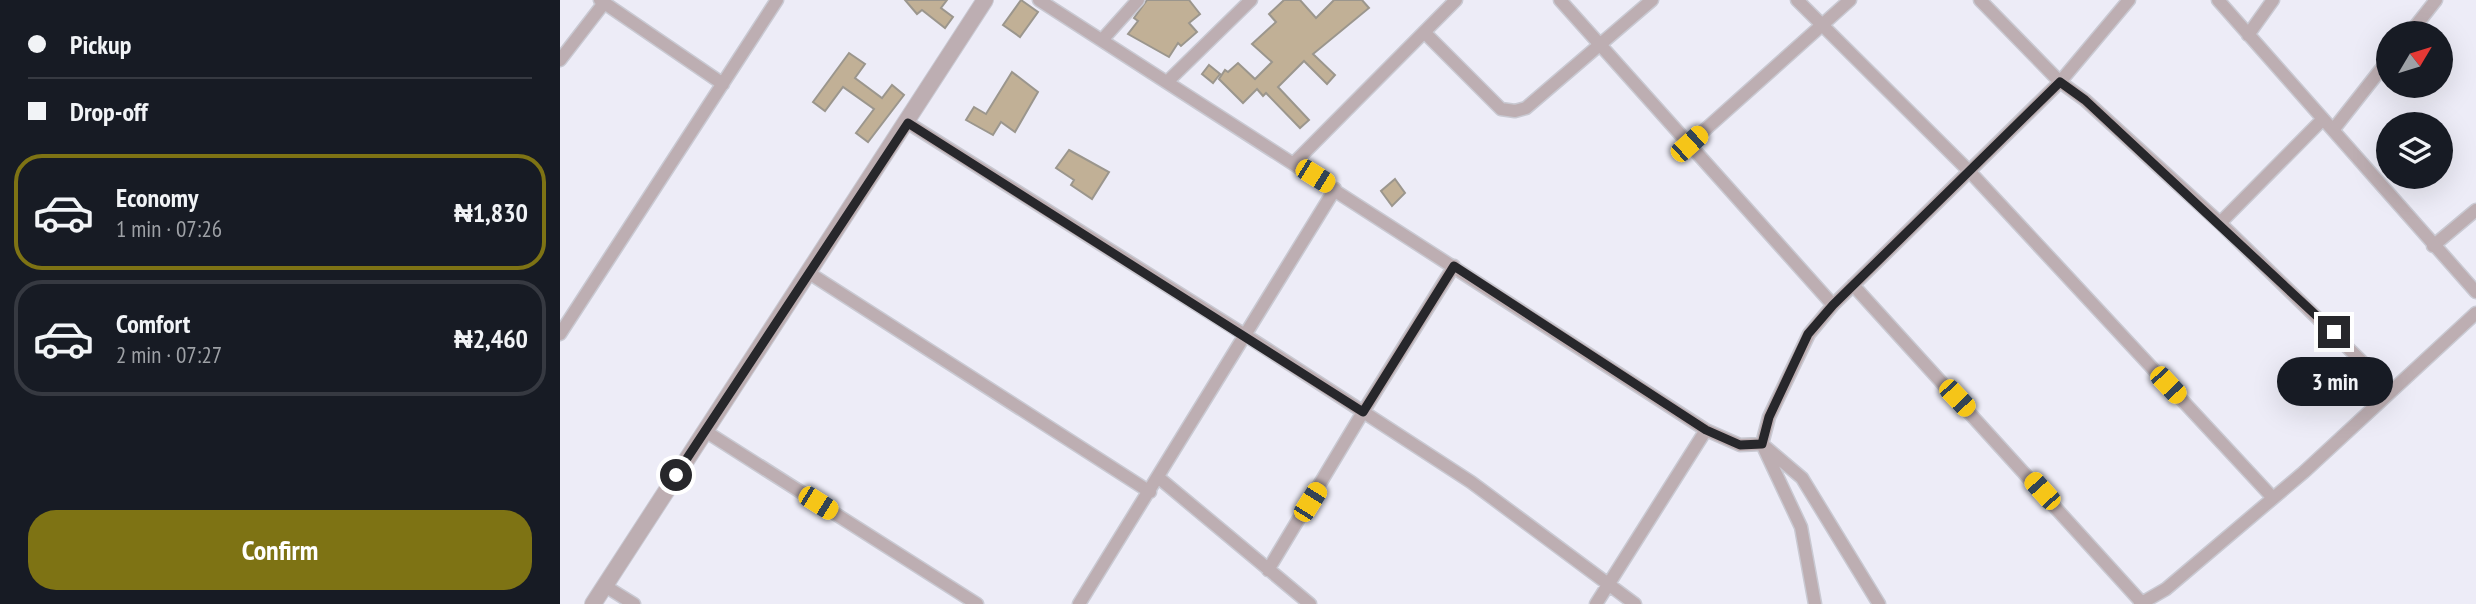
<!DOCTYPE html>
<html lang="en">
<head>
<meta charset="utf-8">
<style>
  :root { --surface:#171b24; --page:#242831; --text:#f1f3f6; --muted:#9ea1a6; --line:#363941; --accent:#7e7314 }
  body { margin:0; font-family:"PT Sans Narrow",sans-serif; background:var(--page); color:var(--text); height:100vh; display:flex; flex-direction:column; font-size:26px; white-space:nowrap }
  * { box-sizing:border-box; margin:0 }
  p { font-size:23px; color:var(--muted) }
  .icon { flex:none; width:38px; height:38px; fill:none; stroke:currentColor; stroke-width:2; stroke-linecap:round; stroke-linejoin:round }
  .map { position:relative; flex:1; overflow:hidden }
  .details { display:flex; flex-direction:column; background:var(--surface); width:560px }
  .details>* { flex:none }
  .guide { display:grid; align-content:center; height:154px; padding:0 28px; background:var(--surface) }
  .needle { width:46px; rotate:52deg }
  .buttons { position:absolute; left:1816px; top:21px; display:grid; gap:14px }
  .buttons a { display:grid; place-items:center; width:77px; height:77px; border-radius:50%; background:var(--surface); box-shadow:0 7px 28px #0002; font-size:35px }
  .end { position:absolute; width:32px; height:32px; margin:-16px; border:9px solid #27272b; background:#fff; box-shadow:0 0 0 4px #fff }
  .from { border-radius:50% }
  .bubble { position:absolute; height:49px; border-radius:24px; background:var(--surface); box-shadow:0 7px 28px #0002; font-size:23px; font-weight:700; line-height:49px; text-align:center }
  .car { position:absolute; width:21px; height:42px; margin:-21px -10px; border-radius:9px; box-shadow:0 0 5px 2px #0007; background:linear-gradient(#f5c518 24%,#345 0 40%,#f5c518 0 76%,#345 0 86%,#f5c518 0) }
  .guide b { display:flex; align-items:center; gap:24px; height:66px; font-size:26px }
  .guide b+b { border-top:2px solid var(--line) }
  .guide i { width:18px; height:18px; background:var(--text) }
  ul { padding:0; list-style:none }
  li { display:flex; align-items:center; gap:21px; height:116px; margin:0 14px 10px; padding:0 14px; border:4px solid var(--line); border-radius:28px }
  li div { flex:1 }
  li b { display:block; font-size:26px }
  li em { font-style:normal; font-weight:700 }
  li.current { border-color:var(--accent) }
  li>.icon { width:63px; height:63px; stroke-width:1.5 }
  .button { display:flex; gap:14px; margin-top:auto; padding:14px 28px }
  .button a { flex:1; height:80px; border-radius:28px; background:var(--accent); color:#fff; font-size:28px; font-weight:700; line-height:80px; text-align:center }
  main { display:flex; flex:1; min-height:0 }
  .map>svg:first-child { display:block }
  .building { fill:#c1b096; stroke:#9b968d; stroke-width:2 }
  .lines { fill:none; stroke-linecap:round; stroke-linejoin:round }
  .minor-casing { stroke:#c9c9d2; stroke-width:15 }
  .tertiary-casing { stroke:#c9c9d2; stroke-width:18 }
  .minor { stroke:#bdaeb2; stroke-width:12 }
  .tertiary { stroke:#bdaeb2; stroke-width:16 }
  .route { stroke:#27272b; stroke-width:9 }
</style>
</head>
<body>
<main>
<section class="details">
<div class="guide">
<b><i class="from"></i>Pickup</b>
<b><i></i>Drop-off</b>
</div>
<ul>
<li class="current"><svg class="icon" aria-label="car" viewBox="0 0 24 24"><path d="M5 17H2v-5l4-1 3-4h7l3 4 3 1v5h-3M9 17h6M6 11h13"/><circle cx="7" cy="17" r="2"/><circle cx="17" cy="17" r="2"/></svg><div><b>Economy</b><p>1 min · 07:26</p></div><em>₦1,830</em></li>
<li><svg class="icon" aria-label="car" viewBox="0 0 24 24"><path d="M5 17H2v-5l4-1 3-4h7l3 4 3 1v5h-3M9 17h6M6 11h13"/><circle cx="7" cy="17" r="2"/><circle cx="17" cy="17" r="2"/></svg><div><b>Comfort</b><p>2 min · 07:27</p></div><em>₦2,460</em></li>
</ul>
<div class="button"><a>Confirm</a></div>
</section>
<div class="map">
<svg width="1916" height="604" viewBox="0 0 1916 604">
  <rect width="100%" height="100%" fill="#edecf7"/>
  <!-- building -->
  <path class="building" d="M345,0h42l-6,8 12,9 -8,11 -23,-18 -5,4z
    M461,0l17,12 -18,25 -17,-12z
    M587,0h42l11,14 -11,9 8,9 -16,14 -3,-3 -9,14 -41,-23 10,-13 -4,-3z
    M724,0h16l16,18 18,-18h28l7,8 -56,46 22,21 -8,9 -23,-23 -26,26 31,33 -9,8 -34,-35 -3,3 -6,-7 -14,14 -24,-24 6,-9 3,2 10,-9 17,16 17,-17 -20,-18 24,-22 -7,-8z
    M289,53l16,11 -10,14 27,20 10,-13 12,10 -36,47 -12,-9 18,-24 -31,-22 -18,24 -12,-9z
    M649,65l11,9 -7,9 -11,-9z
    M452,72l26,20 -23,40 -14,-10 -8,13 -27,-15 8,-13 12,7z
    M509,150l40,22 -17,27 -21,-14 3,-5 -18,-12z
    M835,179l10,14 -13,13 -11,-15z"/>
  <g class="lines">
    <defs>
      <path id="minor" d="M40,0l123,84
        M479,0l667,430 34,15 22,-1 40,34 77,126
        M1000,0l273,305
        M1237,0l174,173 302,325
        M1420,0l80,82 25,18 135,123 170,166
        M1658,0l258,292
        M864,32l77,77 14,2 11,-3 126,-108
        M1850,33l26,-33
        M1688,35l25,-35
        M542,40l36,-40
        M0,60l44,-57
        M607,82l84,-82
        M348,123l337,212 226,147 164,122
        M1773,130l56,-71
        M1129,144l161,-144
        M734,163l162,-163
        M1660,223l103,-104
        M1873,246l43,-36
        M249,273l341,219
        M1293,285l289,318
        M0,334l217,-334
        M145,431l272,173
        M599,478l151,126
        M708,570l95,-158 91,-146
        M45,586l29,18
        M519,604l256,-415
        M1036,604l110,-174
        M1255,604l-14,-77 -39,-83 7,-27 40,-83 24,-29 227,-223 69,-82
        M1580,604l26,-15 138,-117 172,-159"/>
      <path id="tertiary" d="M33,604l392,-604"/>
    </defs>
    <!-- minor casing -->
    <use href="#minor" class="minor-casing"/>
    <!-- tertiary casing -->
    <use href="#tertiary" class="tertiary-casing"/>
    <!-- minor -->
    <use href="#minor" class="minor"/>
    <!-- tertiary -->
    <use href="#tertiary" class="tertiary"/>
  </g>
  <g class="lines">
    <!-- route -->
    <path class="route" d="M116,475l232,-352 455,289 91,-146 252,164 34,15 22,-1 7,-27 39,-83 25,-29 227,-223 25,18 249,232"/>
  </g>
</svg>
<div class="buttons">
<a><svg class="needle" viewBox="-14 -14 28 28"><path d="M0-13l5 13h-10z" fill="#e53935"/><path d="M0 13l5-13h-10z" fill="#9ea1a6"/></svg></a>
<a><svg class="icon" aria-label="layers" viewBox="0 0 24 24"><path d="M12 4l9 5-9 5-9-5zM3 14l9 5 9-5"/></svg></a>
</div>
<i class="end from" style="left:116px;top:475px"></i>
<i class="end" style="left:1774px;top:332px"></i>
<div class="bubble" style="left:1717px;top:357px;width:116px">3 min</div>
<i class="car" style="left:1129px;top:144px;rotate:48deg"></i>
<i class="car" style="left:755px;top:176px;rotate:122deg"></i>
<i class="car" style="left:1608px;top:385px;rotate:137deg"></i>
<i class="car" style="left:1397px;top:398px;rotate:137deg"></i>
<i class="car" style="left:1482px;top:491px;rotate:318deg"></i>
<i class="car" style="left:750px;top:502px;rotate:32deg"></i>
<i class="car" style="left:258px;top:503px;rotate:122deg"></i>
</div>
</main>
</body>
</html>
